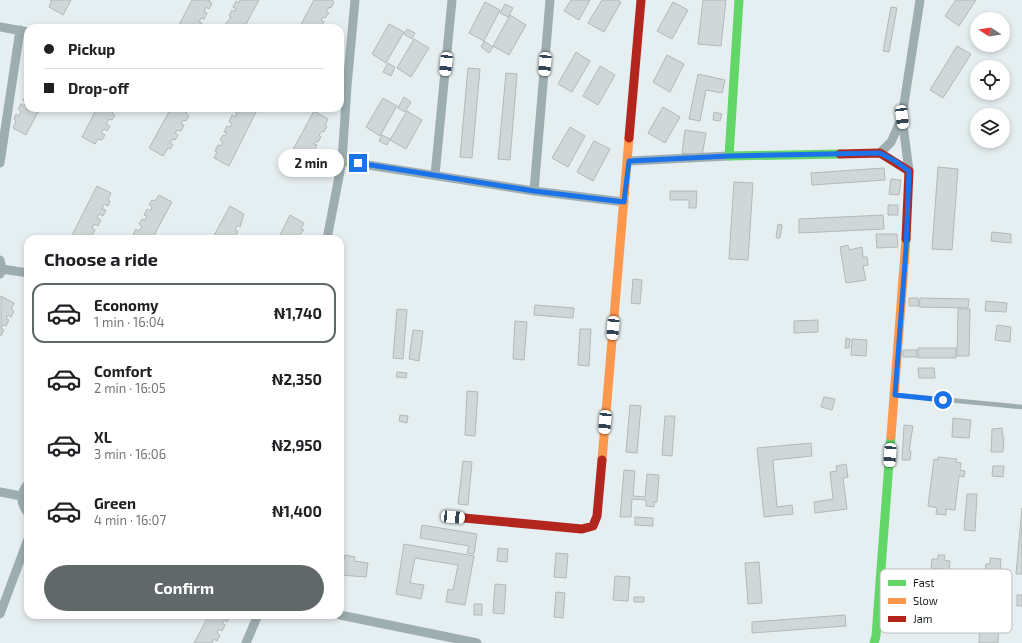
<!DOCTYPE html>
<html lang="en">
<head>
<meta charset="utf-8">
<style>
  :root { --surface:#fff; --page:#f6f6f6; --text:#202124; --muted:#757577; --line:#e0e0e0; --accent:#616869 }
  body { margin:0; font-family:"Exo 2",sans-serif; background:var(--page); color:var(--text); height:100vh; display:flex; flex-direction:column; font-size:15px; white-space:nowrap }
  * { box-sizing:border-box; margin:0 }
  p { font-size:13px; color:var(--muted) }
  .icon { flex:none; width:22px; height:22px; fill:none; stroke:currentColor; stroke-width:2; stroke-linecap:round; stroke-linejoin:round }
  .map { position:relative; flex:1; overflow:hidden }
  .sheet { position:absolute; left:24px; top:235px; width:320px; height:384px; display:flex; flex-direction:column; background:var(--surface); border-radius:12px; box-shadow:0 2px 6px #0003 }
  .sheet>* { flex:none }
  .banner { position:absolute; left:24px; top:24px; width:320px; height:88px; border-radius:12px; box-shadow:0 2px 6px #0003; display:grid; align-content:center; height:88px; padding:0 20px; background:var(--surface) }
  .needle { width:26px; rotate:282deg }
  .fabs { position:absolute; left:970px; top:12px; display:grid; gap:8px }
  .fabs a { display:grid; place-items:center; width:40px; height:40px; border-radius:50%; background:var(--surface); box-shadow:0 2px 6px #0003; font-size:20px }
  .end { position:absolute; width:18px; height:18px; margin:-9px; border:5px solid #1a73e8; background:#fff; box-shadow:0 0 0 2px #fff }
  .from { border-radius:50% }
  .bubble { position:absolute; height:28px; border-radius:14px; background:var(--surface); box-shadow:0 2px 6px #0003; font-size:13px; font-weight:700; line-height:28px; text-align:center }
  .car { position:absolute; width:12px; height:24px; margin:-12px -6px; border-radius:5px; box-shadow:0 0 3px 1px #0007; background:linear-gradient(#fff 24%,#345 0 40%,#fff 0 76%,#345 0 86%,#fff 0) }
  .banner b { display:flex; align-items:center; gap:14px; height:38px; font-size:15px }
  .banner b+b { border-top:1px solid var(--line) }
  .banner i { width:10px; height:10px; background:var(--text) }
  ul { padding:0; list-style:none }
  li { display:flex; align-items:center; gap:12px; height:60px; margin:0 8px 6px; padding:0 12px; border:2px solid transparent; border-radius:12px }
  li div { flex:1 }
  li b { display:block; font-size:15px }
  li em { font-style:normal; font-weight:700 }
  li.on { border-color:var(--accent) }
  li>.icon { width:36px; height:36px; stroke-width:1.5 }
  h2 { padding:0 20px; font-size:18px; line-height:48px }
  .cta { display:flex; gap:8px; margin-top:auto; padding:8px 20px }
  .cta a { flex:1; height:46px; border-radius:24px; background:var(--accent); color:#fff; font-size:16px; font-weight:700; line-height:46px; text-align:center }
  .map>svg:first-child { display:block }
  .building { fill:#d0d7d9; stroke:#b2b9bb }
  .lines { fill:none; stroke-linecap:round; stroke-linejoin:round }
  .lane { stroke:#9dadb0; stroke-width:4.5 }
  .street { stroke:#9dadb0; stroke-width:9 }
  .fast { stroke:#63d668; stroke-width:9 }
  .slow { stroke:#ff974d; stroke-width:9 }
  .jam { stroke:#b3261e; stroke-width:9 }
  .route { stroke:#1a73e8; stroke-width:5 }
  .key { fill:#fff; stroke:#babcbc; stroke-width:1 }
  .key-label { font-size:11px; fill:#1a2021 }
</style>
</head>
<body>
<div class="map">
<svg width="1022" height="643" viewBox="0 0 1022 643">
  <rect width="100%" height="100%" fill="#e5eef0"/>
  <!-- building -->
  <path class="building" d="M50,0h21l-8,15 -14,-8 3,-6z
    M192,0h18l-1,2 3,1 -3,6 -3,-2 -2,5 3,1 -3,6 -3,-1 -2,4 3,1 -3,5h-19l-2,-1z
    M240,0h19l-15,28h-18l-2,-2 7,-9 -2,-1 3,-6 2,2 2,-3 -3,-2 3,-6 3,2z
    M314,0h18l2,2 -3,6 -2,-1 -3,5 3,1 -4,5 -2,-1 -2,3 3,2 -3,5 -3,-1 -1,2h-18z
    M571,0h19l-11,20 -15,-9z
    M602,0h15l4,2 -17,30 -16,-9z
    M703,0h23l-5,46 -23,-2z
    M956,0h20l-17,26 -14,-10z
    M485,2l15,8 -16,31 -15,-8z
    M673,2l15,8 -16,29 -15,-8z
    M505,4l8,4 -5,9 -8,-4z
    M891,7l6,1 -8,44 -6,-1z
    M510,15l16,10 -17,30 -16,-9z
    M389,24l15,8 -18,31 -14,-9z
    M407,29l8,4 -3,6 -8,-5z
    M414,39l15,9 -18,29 -14,-9z
    M484,41l9,6 -4,6 -8,-6z
    M957,46l14,8 -28,44 -13,-8z
    M576,52l14,9 -18,31 -14,-8z
    M667,55l17,9 -14,28 -17,-10z
    M388,63l7,4 -4,9 -8,-4z
    M600,66l15,9 -17,30 -15,-9z
    M468,68l12,1 -8,89 -12,-1z
    M506,73l11,1 -7,86 -12,-1z
    M698,74l27,6 -3,13 -16,-3 -6,31 -11,-2z
    M26,95l2,1v12h12l-14,27 -13,-7 3,-7 -2,-2 2,-5 3,2 2,-5 -3,-2 3,-5 3,2 2,-4 -3,-2z
    M404,97l7,5 -6,10 -7,-4z
    M383,98l14,8 -17,30 -14,-9z
    M663,107l17,10 -15,26 -17,-10z
    M97,108h23l-2,3 -4,-2 -2,4 3,2 -3,5 -3,-1 -3,5 4,2 -3,5 -3,-2 -3,4 4,2 -3,5 -4,-1 -3,5 -13,-7z
    M171,108h21l-2,3 -2,-1 -2,4 3,2 -3,5 -3,-1 -2,4 3,1 -3,6 -3,-1 -3,3 3,2 -3,5 -2,-1 -3,4 3,2 -3,4 -2,-1 -5,8 -14,-8z
    M236,108h22l-29,58 -15,-8 3,-6 -2,-1 3,-6 2,1 3,-4 -3,-2 3,-5 2,1 2,-3 -3,-1 3,-6 3,1 2,-4 -3,-1 3,-7 3,2 2,-4 -3,-2z
    M314,111l14,8 -3,6 2,1 -3,6 -2,-1 -3,4 2,2 -3,5 -2,-1 -2,3 3,1 -3,6 -3,-1 -2,4 3,1 -4,6 -2,-1 -3,3 3,2 -3,5 -2,-1 -4,7 -14,-8z
    M407,111l15,9 -16,29 -16,-9z
    M714,112l8,2 -2,7 -7,-1z
    M570,127l15,9 -17,31 -16,-9z
    M685,130l21,3 -4,23 -20,-3z
    M382,135l8,4 -3,6 -8,-4z
    M594,141l16,8 -17,32 -16,-9z
    M938,167l20,2 -6,81 -20,-1z
    M884,168l1,12 -73,5 -1,-12z
    M891,179l10,1 -2,15 -10,-1z
    M734,182l19,1 -5,77 -19,-1z
    M97,186l14,7 -3,7 2,1 -2,5 -4,-2 -2,5 4,1 -3,6 -4,-2 -2,4 4,2 -3,6 -4,-2 -2,4 3,2 -3,6 -3,-1 -1,4h-18z
    M670,191h27l-1,17h-7v-8h-19z
    M159,195l13,7 -20,37h-18l2,-3 -3,-1 3,-6 3,2 3,-5 -3,-2 3,-5 3,1 2,-4 -3,-1 3,-6 3,2 2,-4 -3,-2 3,-5 3,1z
    M888,205h10v10h-10z
    M230,206l14,8 -4,13 -2,-2 -3,5 3,1 -3,6 -3,-2v4h-20z
    M290,215l14,8 -3,6 3,1 -8,9h-18z
    M883,215l1,14 -85,4v-14z
    M778,224l4,1 -2,13h-4z
    M992,232l19,2v9l-20,-2z
    M876,234h21l1,13 -21,1z
    M848,245l1,5 13,-3 1,10h4l1,8 -5,1 3,14 -20,3 -6,-36z
    M633,279l9,1 -2,24 -9,-1z
    M1,296l13,7 -3,6 3,2 -3,6 -3,-2 -2,4 3,1 -3,6 -3,-1 -2,3 3,2 -3,6z
    M909,298h9v8h-9z
    M920,298l49,1 -1,9 -49,-1z
    M986,301l21,2 -1,9 -21,-1z
    M535,305l39,3 -1,10 -39,-3z
    M397,309l10,1 -4,49 -10,-1z
    M958,309h12l-1,47h-12z
    M818,320v12l-24,1v-12z
    M515,321l12,1 -3,38 -11,-1z
    M997,325l14,2 -1,15 -15,-2z
    M580,329h11l-2,37 -11,-1z
    M413,330l10,1 -4,30 -10,-2z
    M846,338l4,1 -1,9h-4z
    M852,339l15,1 -1,16 -15,-1z
    M918,348h38v10h-38z
    M903,350h14v7h-14z
    M918,368h16l1,10h-16z
    M397,372l10,1 -1,5 -10,-1z
    M467,391l11,1 -3,44 -10,-1z
    M824,397l11,2 -3,11 -11,-3z
    M630,405l11,1 -4,47 -11,-1z
    M400,415l8,1 -1,7 -8,-2z
    M665,416h10l-3,40 -10,-1z
    M953,418l18,2 -2,18 -17,-1z
    M904,425l9,1 -4,25h2l-1,9h-8z
    M1002,428l1,10h1l-1,14h-12l1,-23z
    M811,443l1,13 -39,4 4,47 15,-2 1,9 -29,3 -7,-69z
    M938,457l19,2 -1,3 5,1 -1,7 5,1 -1,6 -5,-1 -4,34 -9,-1v6l-10,-1 1,-6 -9,-2 6,-47 4,1z
    M463,461l9,1 -4,43 -10,-1z
    M846,464l2,13 -5,1 4,31 -32,4 -1,-11 19,-3 -3,-27 7,-1 -1,-5z
    M993,466h11l-1,11 -11,-1z
    M624,470l11,1 -2,25 12,1 2,-23 12,1 -2,27h-3v5l-8,-1v-6l-14,-1 -1,18h-11z
    M967,494h10l-2,37 -11,-1z
    M1022,508v66h-6z
    M635,517l18,1v8l-18,-1z
    M422,525l55,9 -3,20 -7,-1 2,-7 -49,-8z
    M404,544l70,12 -9,49 -19,-3 2,-13 5,1 5,-25 -43,-7 -5,25 14,2 -3,14 -25,-5z
    M498,548l10,1 -1,13 -10,-1z
    M556,553l12,1 -2,24 -12,-1z
    M345,555l10,2 -1,4 14,2 -2,14 -26,-2v-16l4,1z
    M938,555h7l-1,5 6,1 -1,9 -18,-2 1,-9h6z
    M990,558l11,1 -1,16 -15,-2 1,-9h4z
    M759,562l3,41 -14,1 -3,-41z
    M615,576l15,1 -2,24 -15,-1z
    M495,584l11,1 -2,29 -11,-1z
    M556,592l9,1 -2,25 -9,-1z
    M1017,595h5v11h-5z
    M634,597h10v5h-10z
    M474,604h8v11h-8z
    M980,613h19l-1,30h-19z
    M209,615l21,1 -3,6 -3,-2 -2,3 3,2 -3,6 -3,-2 -2,4 3,2 -3,6 -3,-2 -2,4h-18z
    M845,615l1,11 -94,7v-11z"/>
  <g class="lines">
    <!-- lane -->
    <path class="lane" d="M896,395l126,12"/>
    <!-- street -->
    <path class="street" d="M0,27l28,5
      M880,153l11,-11 11,-24
      M342,161l192,30 90,11
      M629,161l100,-5
      M0,163l20,-133
      M909,171l-7,-54 18,-117
      M435,175l17,-175
      M534,191l16,-191
      M327,239l15,-78 5,-75 8,-86
      M0,260l2,9 -2,5
      M2,269l26,4
      M28,484c-9,10 -8,19 0,29
      M0,492l21,4
      M0,614l28,-75
      M340,615l137,28
      M246,643l12,-28"/>
    <!-- fast -->
    <path class="fast" d="M739,0l-10,156 111,-2
      M874,643l2,-7 15,-200"/>
    <!-- slow -->
    <path class="slow" d="M891,436l15,-197
      M602,460l27,-322"/>
    <!-- jam -->
    <path class="jam" d="M629,138l12,-138
      M840,154l40,-1 29,18 -3,68
      M453,517l129,12 11,-3 4,-10 5,-56"/>
  </g>
  <g class="lines">
    <!-- route -->
    <path class="route" d="M358,163l176,28 90,11 5,-41 100,-5 151,-3 15,8 14,10 -3,78 -11,146 48,5"/>
  </g>
  <!-- legend -->
  <rect x="880" y="569" width="132" height="64" rx="6" class="key"/>
  <rect x="888" y="580" width="18" height="6" fill="#63d668"/>
  <rect x="888" y="598" width="18" height="6" fill="#ff974d"/>
  <rect x="888" y="616" width="18" height="6" fill="#b3261e"/>
  <g class="key-label">
    <text x="913" y="587">Fast</text>
    <text x="913" y="605">Slow</text>
    <text x="913" y="623">Jam</text>
  </g>
</svg>
<div class="fabs">
<a><svg class="needle" viewBox="-14 -14 28 28"><path d="M0-13l5 13h-10z" fill="#e53935"/><path d="M0 13l5-13h-10z" fill="#757577"/></svg></a>
<a><svg class="icon" aria-label="locate" viewBox="0 0 24 24"><circle cx="12" cy="12" r="6"/><path d="M12 2v4M12 18v4M2 12h4M18 12h4"/></svg></a>
<a><svg class="icon" aria-label="layers" viewBox="0 0 24 24"><path d="M12 4l9 5-9 5-9-5zM3 14l9 5 9-5"/></svg></a>
</div>
<i class="end from" style="left:943px;top:400px"></i>
<i class="end" style="left:358px;top:163px"></i>
<div class="bubble" style="left:278px;top:149px;width:66px">2 min</div>
<i class="car" style="left:446px;top:64px;rotate:186deg"></i>
<i class="car" style="left:545px;top:64px;rotate:185deg"></i>
<i class="car" style="left:902px;top:117px;rotate:173deg"></i>
<i class="car" style="left:613px;top:328px;rotate:185deg"></i>
<i class="car" style="left:605px;top:422px;rotate:185deg"></i>
<i class="car" style="left:890px;top:455px;rotate:184deg"></i>
<i class="car" style="left:453px;top:517px;rotate:95deg"></i>
<div class="banner">
<b><i class="from"></i>Pickup</b>
<b><i></i>Drop-off</b>
</div>
<section class="sheet">
<h2>Choose a ride</h2>
<ul>
<li class="on"><svg class="icon" aria-label="car" viewBox="0 0 24 24"><path d="M5 17H2v-5l4-1 3-4h7l3 4 3 1v5h-3M9 17h6M6 11h13"/><circle cx="7" cy="17" r="2"/><circle cx="17" cy="17" r="2"/></svg><div><b>Economy</b><p>1 min · 16:04</p></div><em>₦1,740</em></li>
<li><svg class="icon" aria-label="car" viewBox="0 0 24 24"><path d="M5 17H2v-5l4-1 3-4h7l3 4 3 1v5h-3M9 17h6M6 11h13"/><circle cx="7" cy="17" r="2"/><circle cx="17" cy="17" r="2"/></svg><div><b>Comfort</b><p>2 min · 16:05</p></div><em>₦2,350</em></li>
<li><svg class="icon" aria-label="car" viewBox="0 0 24 24"><path d="M5 17H2v-5l4-1 3-4h7l3 4 3 1v5h-3M9 17h6M6 11h13"/><circle cx="7" cy="17" r="2"/><circle cx="17" cy="17" r="2"/></svg><div><b>XL</b><p>3 min · 16:06</p></div><em>₦2,950</em></li>
<li><svg class="icon" aria-label="car" viewBox="0 0 24 24"><path d="M5 17H2v-5l4-1 3-4h7l3 4 3 1v5h-3M9 17h6M6 11h13"/><circle cx="7" cy="17" r="2"/><circle cx="17" cy="17" r="2"/></svg><div><b>Green</b><p>4 min · 16:07</p></div><em>₦1,400</em></li>
</ul>
<div class="cta"><a>Confirm</a></div>
</section>
</div>
</body>
</html>
